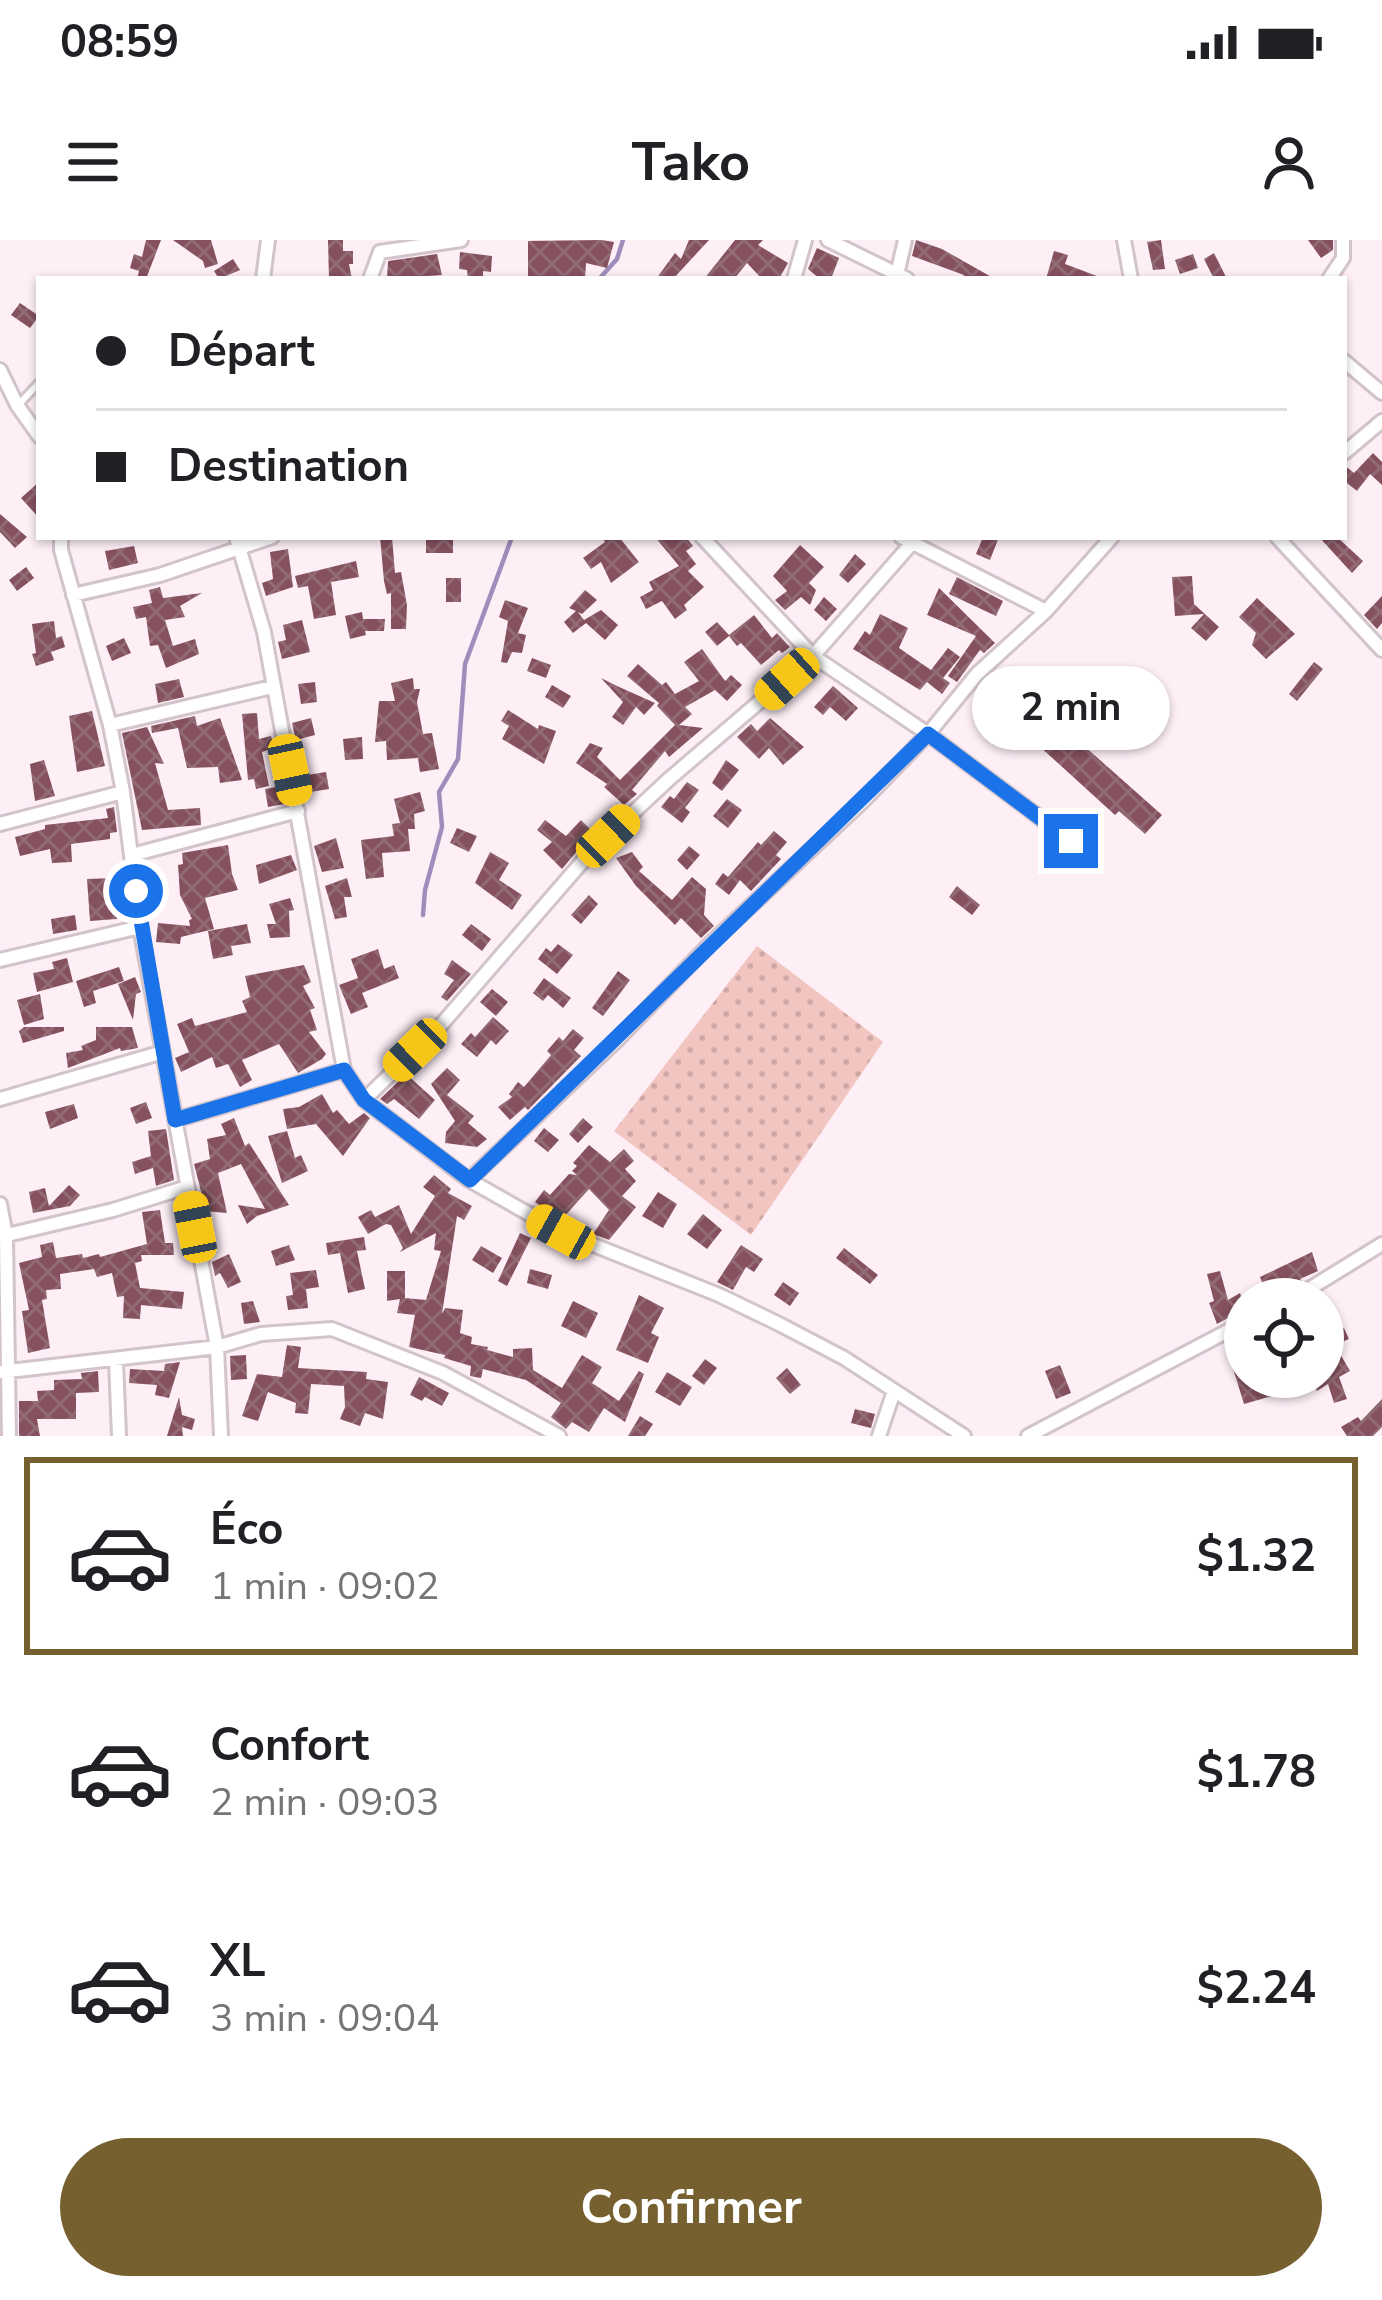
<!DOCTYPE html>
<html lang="fr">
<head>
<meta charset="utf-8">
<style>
  :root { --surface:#fff; --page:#f6f6f6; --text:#202124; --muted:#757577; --line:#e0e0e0; --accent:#766030 }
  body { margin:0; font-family:"Nunito Sans",sans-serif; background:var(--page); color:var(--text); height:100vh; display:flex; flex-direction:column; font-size:45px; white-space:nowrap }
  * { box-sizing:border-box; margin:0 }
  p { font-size:39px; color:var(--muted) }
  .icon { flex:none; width:66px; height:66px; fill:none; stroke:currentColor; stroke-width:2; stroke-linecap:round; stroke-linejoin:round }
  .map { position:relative; height:1196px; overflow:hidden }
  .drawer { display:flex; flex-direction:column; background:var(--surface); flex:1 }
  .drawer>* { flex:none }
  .top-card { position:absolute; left:36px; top:36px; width:1311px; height:264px; border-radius:0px; box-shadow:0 3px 9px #0004; display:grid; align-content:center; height:264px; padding:0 60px; background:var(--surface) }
  .buttons { position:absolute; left:1224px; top:1038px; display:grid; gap:24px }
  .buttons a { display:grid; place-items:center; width:120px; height:120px; border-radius:50%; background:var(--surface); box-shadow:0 3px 9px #0004; font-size:60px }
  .end { position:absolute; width:54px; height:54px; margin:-27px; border:15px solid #1a73e8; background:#fff; box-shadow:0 0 0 6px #fff }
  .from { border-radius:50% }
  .bubble { position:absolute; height:84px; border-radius:42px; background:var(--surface); box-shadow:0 3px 9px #0004; font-size:39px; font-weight:700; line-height:84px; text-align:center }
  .car { position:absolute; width:36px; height:72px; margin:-36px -18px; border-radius:15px; box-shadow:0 0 9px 3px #0007; background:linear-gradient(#f5c518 24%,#345 0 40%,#f5c518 0 76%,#345 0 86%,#f5c518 0) }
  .top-card b { display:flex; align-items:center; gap:42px; height:114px; font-size:45px }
  .top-card b+b { border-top:3px solid var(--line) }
  .top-card i { width:30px; height:30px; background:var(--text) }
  ul { padding:21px 0 0; list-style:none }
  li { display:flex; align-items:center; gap:36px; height:198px; margin:0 24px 18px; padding:0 36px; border:6px solid transparent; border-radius:0px }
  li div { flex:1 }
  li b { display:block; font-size:45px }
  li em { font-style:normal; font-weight:700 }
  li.on { border-color:var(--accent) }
  li>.icon { width:108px; height:108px; stroke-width:1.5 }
  .action { display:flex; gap:24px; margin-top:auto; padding:24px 60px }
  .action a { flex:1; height:138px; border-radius:72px; background:var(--accent); color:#fff; font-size:48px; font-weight:700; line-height:138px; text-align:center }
  .status { display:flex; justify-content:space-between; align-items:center; height:84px; padding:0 60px; background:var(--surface); direction:ltr }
  .status svg { height:33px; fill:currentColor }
  header { display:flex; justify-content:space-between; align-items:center; height:156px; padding:0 60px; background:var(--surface); font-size:54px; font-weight:700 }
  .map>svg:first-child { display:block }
  .grass { fill:url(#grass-dots) }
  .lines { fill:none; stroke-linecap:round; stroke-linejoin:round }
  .stream { stroke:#a08dbc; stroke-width:4.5 }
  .building { fill:url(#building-cross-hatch) }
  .service-casing { stroke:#d3c4cc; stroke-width:12 }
  .minor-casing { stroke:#d3c4cc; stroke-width:18 }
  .service { stroke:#fff; stroke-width:6 }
  .minor { stroke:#fff; stroke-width:12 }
  .route { stroke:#1a73e8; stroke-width:15 }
</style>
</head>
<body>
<div class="status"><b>08:59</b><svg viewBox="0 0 49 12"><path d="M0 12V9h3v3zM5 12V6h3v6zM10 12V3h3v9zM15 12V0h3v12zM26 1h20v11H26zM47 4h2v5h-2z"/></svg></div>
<header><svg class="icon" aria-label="menu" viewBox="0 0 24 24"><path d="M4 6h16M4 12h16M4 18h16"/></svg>Tako<svg class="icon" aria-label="person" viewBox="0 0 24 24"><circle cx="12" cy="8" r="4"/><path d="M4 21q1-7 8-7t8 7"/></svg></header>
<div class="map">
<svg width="1382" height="1196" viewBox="0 0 1382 1196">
  <defs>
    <pattern id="grass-dots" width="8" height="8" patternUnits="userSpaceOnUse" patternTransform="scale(3)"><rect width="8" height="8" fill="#f2c5c1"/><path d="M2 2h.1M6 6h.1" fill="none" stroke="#cfa8a5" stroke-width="1.8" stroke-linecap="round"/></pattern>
    <pattern id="building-cross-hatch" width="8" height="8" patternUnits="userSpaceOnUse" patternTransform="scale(3)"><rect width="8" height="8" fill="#85515e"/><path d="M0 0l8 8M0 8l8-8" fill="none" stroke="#926b75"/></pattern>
  </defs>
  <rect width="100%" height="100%" fill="#feeff7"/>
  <!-- grass -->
  <path class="grass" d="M757,706l126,96 -132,193 -137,-104z"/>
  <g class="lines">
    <!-- stream -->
    <path class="stream" d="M599,39l18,-20 6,-19
      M423,675l2,-25 17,-63 -3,-35 19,-33 7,-95 47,-127"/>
  </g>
  <!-- building -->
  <path class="building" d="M146,0h15l-15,39h-9l2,-8 -9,-3 4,-14 8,3z
    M173,0h38l7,24 -13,4 -2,-7z
    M328,0h15v11h10v13h-4l3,15h-23z
    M601,0l13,2 -7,26 -21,-5 -1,16h-57v-38z
    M689,0h20l-36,39h-17l19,-26 6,6z
    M735,0h28l-5,5 30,18 -9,16h-17l-15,-16 -13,16h-30z
    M916,0l26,9 53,30h-33l2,-4 -52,-19z
    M1161,0l4,29 -12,1 -6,-28z
    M1308,0h25v10l-12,8z
    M817,8l22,10 -8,21h-11l-12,-10z
    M1054,11l14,4 -3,9 40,15h-59z
    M460,12l32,4 -1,16 -8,-1v8h-15l-1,-9 -8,-1z
    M1214,13l13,26h-13l-10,-20z
    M437,14l5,21 -55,4 1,-18z
    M1193,14l5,14 -18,6 -5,-14z
    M233,19l7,11 -21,9 -5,-8z
    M20,63l19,13 -9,12 -19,-13z
    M1373,213l9,9v23l-12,-11 -13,17 -13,-10v-16l10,8z
    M39,242v36l-18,-20z
    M0,274l27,23 -12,11 -15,-16z
    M380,297h12l3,36 6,-1 6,33 -1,24h-15v-36l-4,1 -3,-13z
    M426,297h27v16h-27z
    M602,297h17l20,25 -28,21 -10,-21 -10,7 -8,-11 22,-16z
    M655,297h31l7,9 -7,5 10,13 -8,7 16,16 -20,18 3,5 -12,9 -13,-18 -16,8 -6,-12 13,-7 -4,-8 30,-16z
    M983,297h16l-9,23 -14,-6z
    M1319,297h18l26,24 -11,12z
    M800,305l24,22 -15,16 7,7 -6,15 -9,-8 -16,13 -10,-10 12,-9 -14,-15z
    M134,306l4,17 -29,7 -4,-19z
    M288,309l5,38 -27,9 -4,-13 11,-4 -3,-27z
    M855,314l11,10 -18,19 -9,-8z
    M356,321l3,16 -28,5 5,33 -22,4 -6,-33 -10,2 -3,-12z
    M26,327l8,11 -17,13 -8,-11z
    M1192,336l2,28 25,23 -13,14 -15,-13 13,-14 -29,2 -3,-39z
    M957,337l46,24 -7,15 -47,-22z
    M446,338h15v24h-15z
    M160,347l3,11 39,-5 -22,13 5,11 -20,3 8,26 22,-7 4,15 -33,14 -8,-23 -8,1 -4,-29 -10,2 -3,-12 19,-4 -3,-13z
    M939,348l56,55 -11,10 -4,-3 -23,32 -9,-6 28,-40 -49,-21z
    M585,350l12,10 -15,14 -4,-2 6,8 17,-10 17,15 -13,15 -19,-17 -13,10 -9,-11 12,-11 -7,-3z
    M1382,356v27l-5,6 -13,-14z
    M824,357l13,12 -11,12 -12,-11z
    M1257,358l38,36 -29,25 -14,-14 4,-12 -17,-16z
    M505,360l23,8 -10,25 8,2 -4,18 -10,-1 -5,11 -6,-1 7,-41 -9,-4z
    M362,372l1,7h22l-1,12h-19l1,4 -16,4 -5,-23z
    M880,374l28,14 -9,20 32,22 17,-22 12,9 -17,21 7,5 -8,11 -15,-12 -7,8 -67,-41 12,-18 5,4z
    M754,375l18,23 5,-5 13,14 -8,6 -3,-3 -18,15 -20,-22 -4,3 -8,-10 -12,10 -12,-14 12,-10 12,13z
    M302,380l8,32 -28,7 -4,-17 8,-2 -3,-15z
    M54,381l2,17 6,-2 3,11 -14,5 3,8 -18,6 -4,-12 4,-1 -4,-29z
    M124,398l7,15 -19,8 -6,-15z
    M702,409l23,32 6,-6 11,10 -15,16 -12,-11 -30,17 7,7 -13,11 24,3 -34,29 -4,-6 -33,39 5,4 -13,11 -20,-18 3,-3 -31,-21 14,-20 13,5 -6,9 23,23 55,-55 -18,-19 2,-3 -32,-27 11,-12 24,21 4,-3 9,12 24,-13 -15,-19z
    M532,418l19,7 -5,13 -19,-7z
    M1314,422l9,7 -26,32 -8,-7z
    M413,438l1,11h6l-3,13 6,32 9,-1 7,36 -19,3 -2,-14 -31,2 -1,-19 -11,1 4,-41h16l-4,-18z
    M601,438l16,8 38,17 -11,12 -8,-8 -13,18 -11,-8 11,-15z
    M179,439l5,18 -26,6 -3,-19z
    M315,442l2,20 -16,2 -3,-20z
    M1013,443l149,132 -17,19 -26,-23 -4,4 -111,-101 -17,19 -10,-9z
    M552,445l19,11 -8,12 -18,-11z
    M833,446l25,22 -12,13 -16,-14 -7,8 -9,-8z
    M508,470l30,19 1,-4 17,6 -12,33 -42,-25 7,-13 -8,-5z
    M92,471l13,55 -28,6 -8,-56z
    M257,473l2,26 12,-3 3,12 -12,4 7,34 -13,3 -2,-10 -6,1 -6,-66z
    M195,476l2,10 23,-8 22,62 -22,3 -2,-16 -31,1 -9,-40 -26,5 -1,-7z
    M311,478l4,17 -19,5 -4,-17z
    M770,478l34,29 -21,18 -14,-17 -10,11 -22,-22 14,-13 6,7z
    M147,487l17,37 -9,-1 13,47 32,-2 1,17 -59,5 -20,-97z
    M362,497l1,22 -18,1 -2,-21z
    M44,520l11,36 -20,5 -5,-37z
    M726,520l13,10 -17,21 -10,-8z
    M326,532l3,17 -25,4 -3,-17z
    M687,542l12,8 -14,18 5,4 -8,11 -21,-16 9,-11 4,3z
    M281,546l4,18 -17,3 -3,-18z
    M420,552l5,19 -11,3 1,15h-7l2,22 -28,2 2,24 -18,2 -5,-39 33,-4 -2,-12 8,-1 -6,-24z
    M727,559l15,11 -14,18 -15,-12z
    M114,567l3,25 -7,1v6l-39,5 1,18 -20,1 -2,-14 -30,7 -5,-19 30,-8v-4l63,-7 -2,-9z
    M545,580l21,16 15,-16 12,12 -31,37 -19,-19 9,-8 -15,-12z
    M457,588l20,8 -8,16 -19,-9z
    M774,591l13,11 -11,13 5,4 -30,32 -11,-11 -11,15 -14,-11 8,-11 5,4 30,-35 3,3z
    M336,598l8,30 -22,4 -8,-26z
    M228,605l4,29 6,16 -33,8 9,31 -33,8 -1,7 -24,-2 2,-19 32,3 -1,-6 3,-1 -12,-24 -2,-30 5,-1 -1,-11z
    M689,606l11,9 -13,15 -10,-10z
    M490,612l19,11 -10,17 23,15 -10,15 -37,-27z
    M632,612l11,15 -4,4 33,29 20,-23 14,12 -2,26 10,11 -13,12 -20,-20 -6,7 -39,-39 -20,-28z
    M291,615l6,15 -38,14 -3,-19z
    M114,638l3,41 -27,2 -3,-42z
    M347,638l5,19h-8l3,20 -12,2 -10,-33z
    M957,646l23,19 -8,10 -23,-18z
    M589,655l9,9 -17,20 -10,-9z
    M290,658l4,12 -5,1 1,26 -20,1 -3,-14h9l-7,-20z
    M75,675l2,15 -24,4 -2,-15z
    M247,684l4,19 -20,3 2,9 -20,4 -5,-28z
    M471,684l20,15 -9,12 -20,-16z
    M558,704l15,11 -16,19 -19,-15 8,-11 5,4z
    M378,709l6,20 10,-4 5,13 -37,15 6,14 -17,7 -12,-29 19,-7 -7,-19z
    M67,718l6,24 -36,10 -4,-19 21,-4 -2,-7z
    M452,720l19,14 -24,27 -6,-4 13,-17 -10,-6z
    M304,725l7,17 -8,4 12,22 -5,2 7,20 -8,2 17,22 -4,5 -24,14 -19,-29 -37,16 10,20 -12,7 -12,-23 -12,4 -4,-11 -31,15 -6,-14 14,-6 -12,-28 15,-6 3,8 52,-14 -5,-11 8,-4 -5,-21z
    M119,727l5,14 -31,10 3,12 -12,4 -8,-26z
    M618,731l12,9 -27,36 -11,-8z
    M135,737l6,15 -5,2 -3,26 -15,-36z
    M544,738l27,20 -8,10 -15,-13 -5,6 -10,-8z
    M492,749l16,13 -12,14 -16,-14z
    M40,754l4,25 -20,6 -7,-25z
    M493,777l16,14 -13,14 -5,-5 -14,17 -16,-13 10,-11 4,4z
    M24,787h40v4l-41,12 -4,-12z
    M96,787h36l6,21 -17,3 -1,-3 -52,20 -2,-15 17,-3 -2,-4 15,-6z
    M573,789l11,9 -10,12 7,6 -53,54 -3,-3 -15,13 -12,-13 14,-10 -3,-3 9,-12 6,5 27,-32 -4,-4 12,-14 4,4z
    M447,828l13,12 -13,15 27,21 -6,7 19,16 -10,8 -32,-4 1,-11 9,-11 -24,-37z
    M406,834l29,26 -16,19 -25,-20 -7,5 -7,-5z
    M322,854l11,19 4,-3 12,14 15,-11 6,5 -27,38 -27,-32 -29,5 -4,-20 16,-2z
    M146,862l6,16 -16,6 -6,-16z
    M74,864l4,14 -28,11 -5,-17z
    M234,878l11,28 4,-3 40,62 -32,11 -10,8 -9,-19 27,4 -24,-45 -23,9 9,40 -21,-2 -12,-47 16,-5 -3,-20 19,-4 -5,-11z
    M583,878l10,9 -15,16 -9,-9z
    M544,888l15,12 -11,12 -14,-11z
    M166,889l8,51 -18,6 -3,-18 -18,6 -3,-12 19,-6 -3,-25z
    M287,891l8,27 6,-3 7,16 -26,12 -14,-47z
    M589,905l21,17 14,-13 10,12 -9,8 11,12 -14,15 14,11 -27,33 -16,-6 16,-24 -20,-21 -28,31 -26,-18 9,-12 6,5 19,-21 8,1 -5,-4 5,-5 -4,-3z
    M434,935l17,14 -3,4 24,13 -8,14 -7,-4 -15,98 3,-6 18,2 -3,23 12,4 -1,7 17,3 -1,3 26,7v-8l19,-1 1,22 29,18 20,-33 20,12 -10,16 27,18 20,-30 5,3 -19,48 -21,-14 -15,24 -17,-10 -6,7 -15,-12 10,-14 -35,-23 -43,-11 -2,9 -11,-2 1,-10 -27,-8 1,-3 -36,-8 6,-32 -18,-2 3,-14 -13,2v-30h18v27l21,2 15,-49 -7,-1 2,-17 -36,19 3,-4 -12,-23 -5,-1 -18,10 -10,-17 13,-7 4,7 24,-12 12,29 24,-38 -12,-9z
    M69,945l11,10 -10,11 -37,7 -4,-21 16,-4 4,18z
    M658,952l19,12 -14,24 -21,-12z
    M160,970l5,33h8l1,12h-33l1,6 -7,2 5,25 44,4 -2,17 -41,-4 -1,14 -17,-1 1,-22 -7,1 -5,-24 -15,4 -3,-8 -34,5 1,15 -15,1 1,9 -5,1 8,48 -22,5 -6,-42 7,-1 -10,-47 23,-6 -2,-12 13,-3 3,16 26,-4 1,4 16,-4 1,3 47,-13 -5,-32z
    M703,974l19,16 -15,19 -20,-15z
    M520,993l11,5 -24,48 -9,-5z
    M364,997l2,13 -9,1 8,38 -17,4 -8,-40 -12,2 -2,-12z
    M289,1005l6,15 -19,6 -5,-15z
    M741,1005l22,14 -9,13 -8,-5 -13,23 -16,-8z
    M481,1006l21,12 -9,15 -21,-13z
    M844,1008l34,27 -8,9 -34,-26z
    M1312,1012l6,19 -18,8 2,2 -17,11 -17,5 -8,-20z
    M229,1014l12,28 -13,6 -8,-15 -5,3 -3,-14z
    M530,1029l22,6 -4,14 -21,-6z
    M316,1030l3,17 -13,2 2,19 -20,2 -2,-14 7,-1 -3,-22z
    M1220,1031l8,29 12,-7 5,16 -28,15 -8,-21 5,-2 -7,-27z
    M783,1042l16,11 -9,13 -16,-11z
    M639,1055l25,13 -13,25 8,4 -11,26 -32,-13z
    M253,1061l7,21 -16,2 -3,-21z
    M573,1061l25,12 -12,25 -25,-12z
    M1323,1084l6,11 15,-7 5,11 -14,6 15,26 -11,6 8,22 -13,4 -6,-19 -11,7 -8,-14h21l-7,-13z
    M287,1105l14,2 -3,21 69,4 -1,7 22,3 -5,37 -18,-6 -5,13 -20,-7 5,-12 -1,-21 -33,-2 -3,30 -13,-1 1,-10 -28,-11 -10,29 -16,-5 15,-42 25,3z
    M246,1115l1,24 -16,1 -1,-24z
    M1245,1115v22h29l5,17 -35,10 -13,-42z
    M705,1119l12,9 -13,17 -12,-9z
    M180,1122l-11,36 -14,-3 2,-10 -28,-2 1,-14 34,2 1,-7z
    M1060,1125l11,28 -15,6 -11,-28z
    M787,1128l14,17 -11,9 -14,-16z
    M98,1131l1,21 -23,1v26h-39l3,17h-21v-35h19l-1,-10 17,-1v-10l28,-1 -1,-6z
    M667,1132l25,15 -12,19 -25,-14z
    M419,1137l30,16 -7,13 -17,-9 -3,4 -12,-6z
    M179,1157l3,18 13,4 -3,11 -10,-3 1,9h-16z
    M1382,1159v28l-9,9h-26l-6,-9 17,-10 3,4z
    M855,1169l20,5 -4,14 -20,-5z
    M640,1176l13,8 -8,12h-17z"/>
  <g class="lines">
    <defs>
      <path id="service" d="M20,163l19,-20"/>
      <path id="minor" d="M828,0l79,39
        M1124,0l7,39
        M263,39l5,-39
        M370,39l10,-27 81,-12
        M794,39l11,-39
        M896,39l9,-39
        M1329,39l14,-21v-18
        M1344,121l38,32
        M0,130l17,35 22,31
        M1344,213l38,-32
        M61,297v13l49,175 13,67 17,135 77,420 4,89
        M236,297l28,95 80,438 20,30 105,80 92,52 158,63 60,29 65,34 120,78
        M702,297l111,119 115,78 143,107
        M901,297l145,74
        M1277,297l105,113
        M73,355l87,-20 112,-38
        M110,485l162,-38
        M0,584l123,-32
        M132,615l166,-44
        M0,720l140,-33
        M0,859l163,-47
        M364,860l77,-75 148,-171 79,-74 145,-124 99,-113
        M175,880l169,-50
        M469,940l147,-139 95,-98 151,-141 66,-68 49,-60 69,-63 66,-74
        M0,964l6,32 3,200
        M3,996l110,-26 74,-23
        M1293,1059l89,-55
        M116,1121l3,75
        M0,1132l217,-25 44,-13 71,-5 111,44 116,63
        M879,1196l15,-45
        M1028,1196l217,-114"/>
    </defs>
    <!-- service casing -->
    <use href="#service" class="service-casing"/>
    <!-- minor casing -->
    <use href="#minor" class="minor-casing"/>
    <!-- service -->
    <use href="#service" class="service"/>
    <!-- minor -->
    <use href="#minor" class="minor"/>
  </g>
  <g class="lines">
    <!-- route -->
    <path class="route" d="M136,651l39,229 169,-50 20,30 106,80 458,-446 143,107"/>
  </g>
</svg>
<div class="buttons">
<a><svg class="icon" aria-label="locate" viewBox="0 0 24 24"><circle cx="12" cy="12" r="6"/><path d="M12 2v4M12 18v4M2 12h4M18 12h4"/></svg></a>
</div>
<i class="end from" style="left:136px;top:651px"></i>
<i class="end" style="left:1071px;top:601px"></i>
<div class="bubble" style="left:972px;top:426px;width:198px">2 min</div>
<i class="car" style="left:787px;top:439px;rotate:228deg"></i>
<i class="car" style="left:290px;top:530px;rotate:168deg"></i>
<i class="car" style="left:608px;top:596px;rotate:46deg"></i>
<i class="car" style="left:415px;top:810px;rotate:226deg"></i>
<i class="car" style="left:195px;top:987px;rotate:349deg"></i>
<i class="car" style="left:561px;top:992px;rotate:299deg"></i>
<div class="top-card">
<b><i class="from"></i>Départ</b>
<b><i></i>Destination</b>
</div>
</div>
<section class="drawer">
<ul>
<li class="on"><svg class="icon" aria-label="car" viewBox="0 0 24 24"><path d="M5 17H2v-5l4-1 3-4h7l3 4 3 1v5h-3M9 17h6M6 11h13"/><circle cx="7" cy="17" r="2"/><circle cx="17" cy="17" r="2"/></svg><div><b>Éco</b><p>1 min · 09:02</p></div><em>$1.32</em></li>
<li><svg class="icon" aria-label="car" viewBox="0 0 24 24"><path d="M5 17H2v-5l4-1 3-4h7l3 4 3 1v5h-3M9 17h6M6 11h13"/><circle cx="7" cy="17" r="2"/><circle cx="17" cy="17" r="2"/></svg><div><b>Confort</b><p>2 min · 09:03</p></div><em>$1.78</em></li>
<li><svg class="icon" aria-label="car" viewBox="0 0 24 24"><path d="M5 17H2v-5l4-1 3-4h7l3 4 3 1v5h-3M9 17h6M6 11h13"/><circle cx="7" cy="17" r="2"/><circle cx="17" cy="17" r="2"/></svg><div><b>XL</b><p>3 min · 09:04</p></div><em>$2.24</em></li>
</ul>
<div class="action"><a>Confirmer</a></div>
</section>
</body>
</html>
